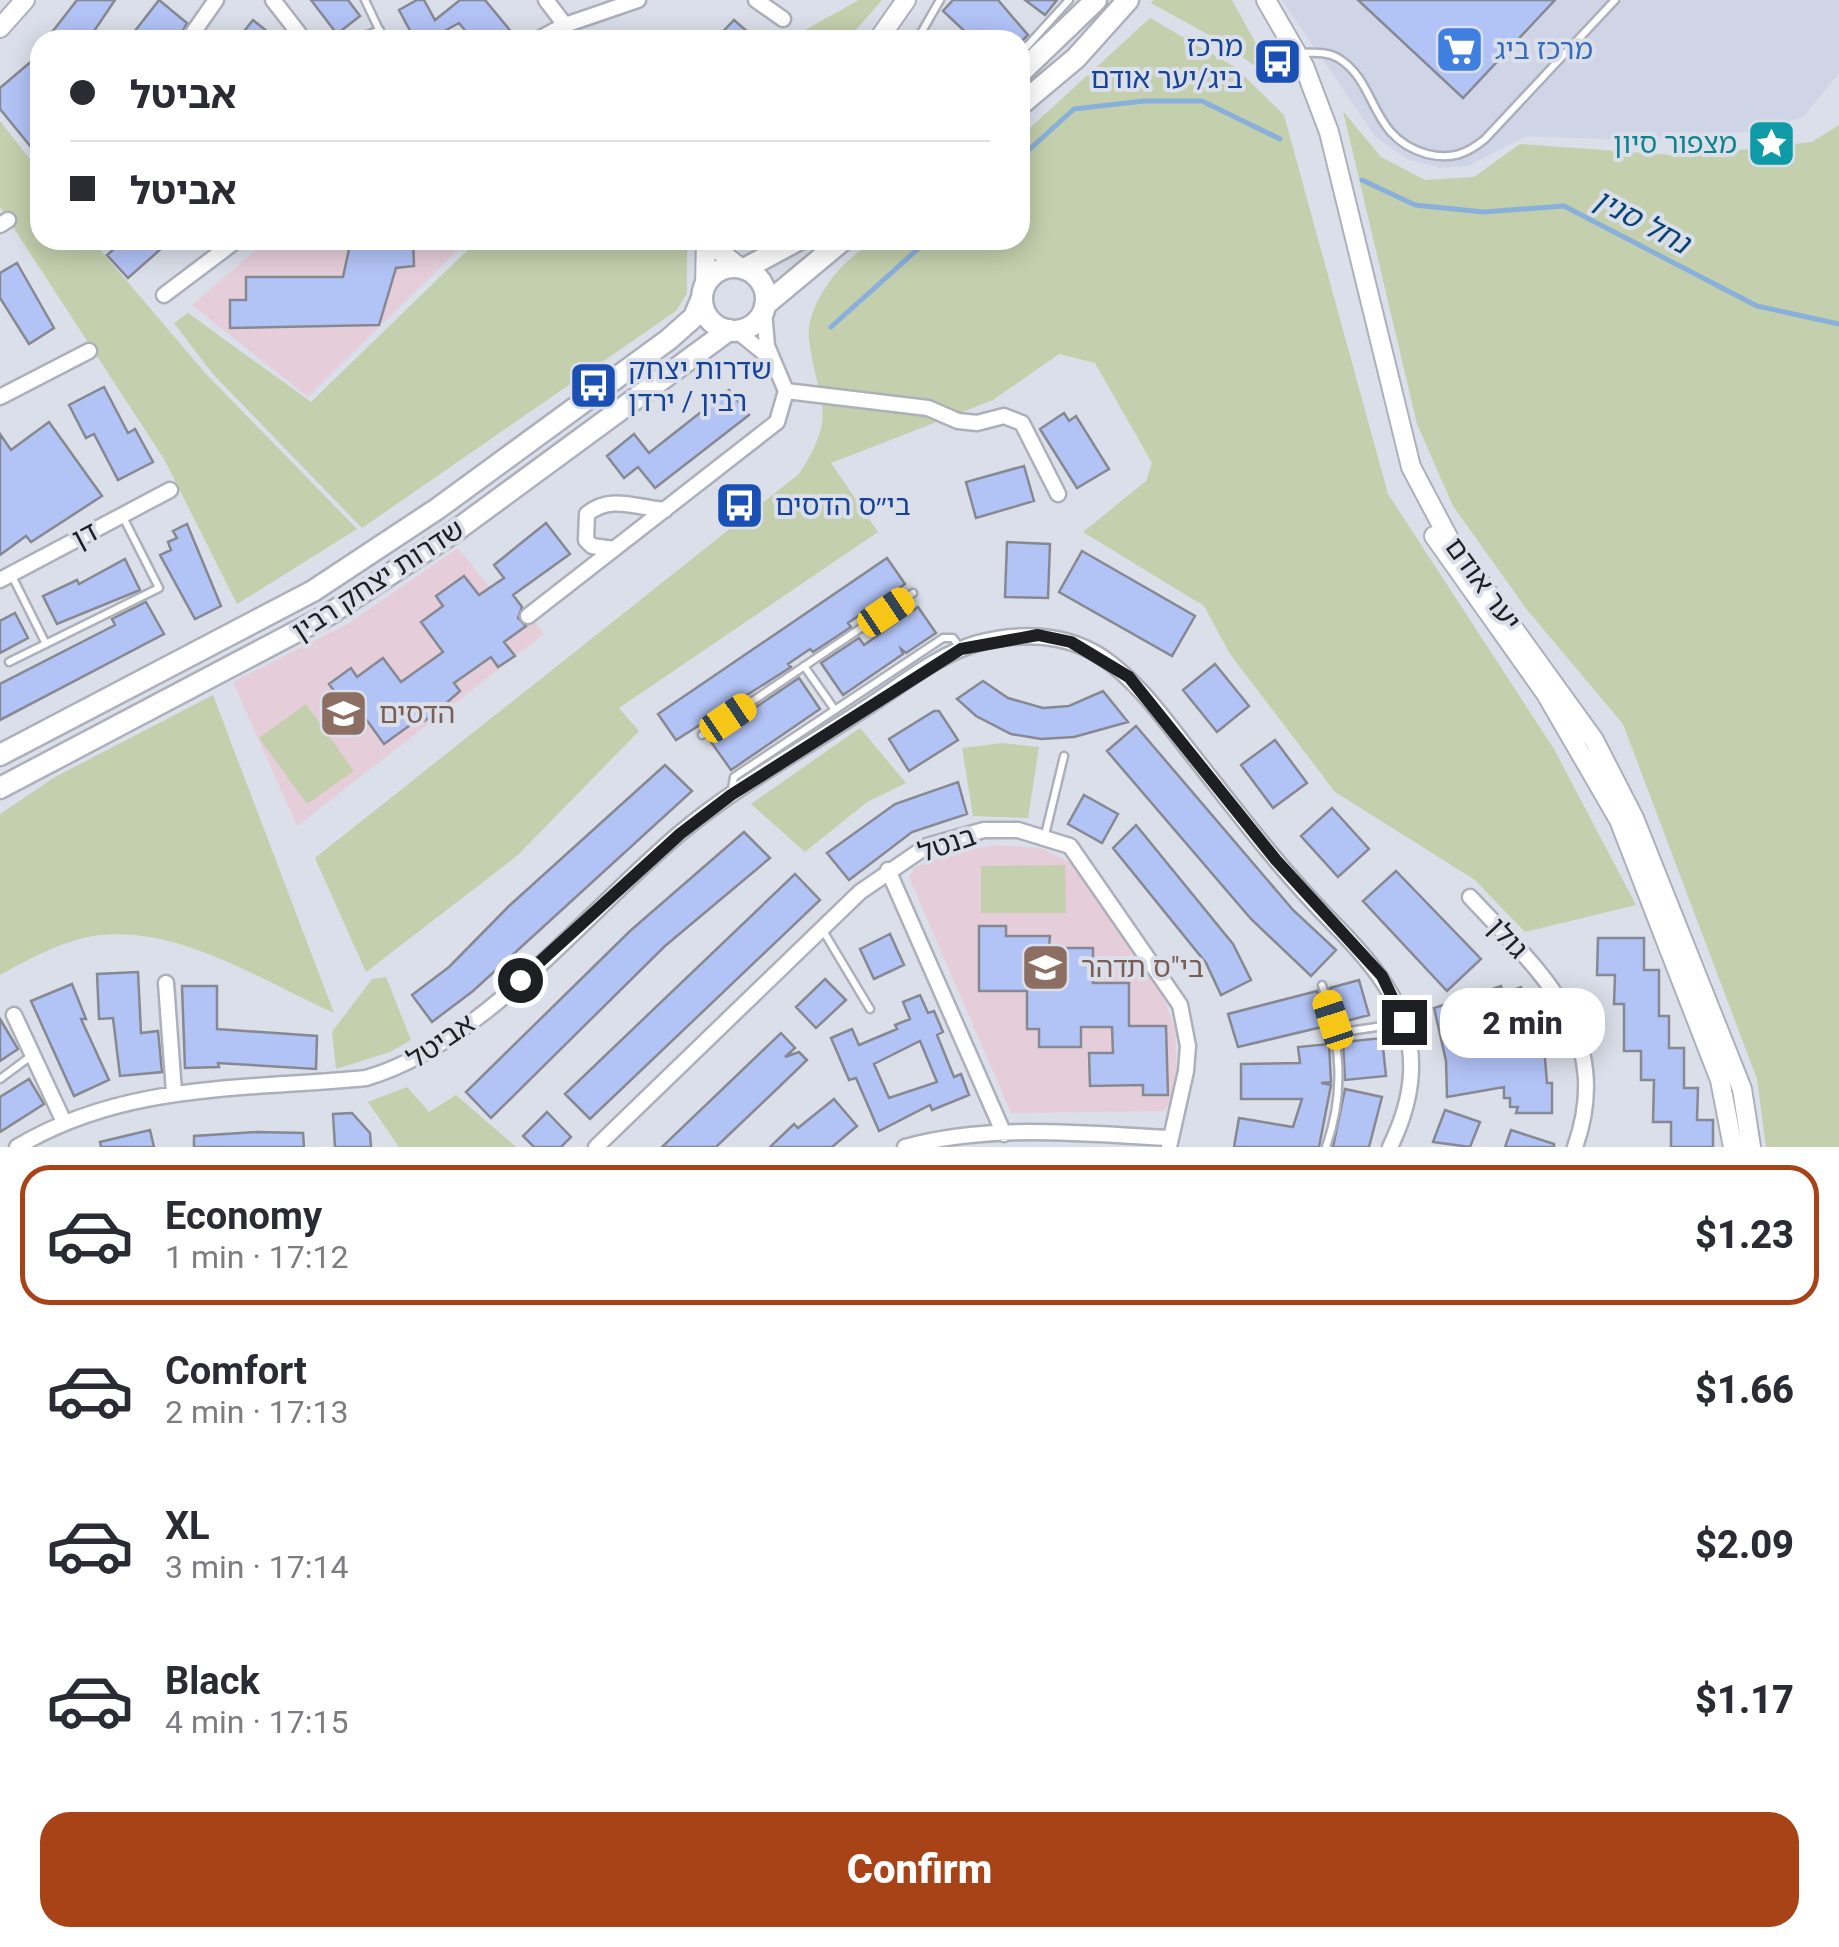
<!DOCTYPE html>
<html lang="en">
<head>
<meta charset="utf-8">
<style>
  :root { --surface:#fff; --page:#f2f2f3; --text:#2b2b33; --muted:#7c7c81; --line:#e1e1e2; --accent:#a84317 }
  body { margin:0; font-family:Roboto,"Noto Sans Hebrew",sans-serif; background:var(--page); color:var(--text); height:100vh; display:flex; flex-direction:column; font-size:38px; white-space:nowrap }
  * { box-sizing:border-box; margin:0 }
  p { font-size:32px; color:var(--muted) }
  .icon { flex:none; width:55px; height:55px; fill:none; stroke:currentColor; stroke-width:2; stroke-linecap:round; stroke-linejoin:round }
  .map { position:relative; height:1147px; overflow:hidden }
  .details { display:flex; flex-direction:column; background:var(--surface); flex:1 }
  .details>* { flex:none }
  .hud { position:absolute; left:30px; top:30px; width:1000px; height:220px; border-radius:30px; box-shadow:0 5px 25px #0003; display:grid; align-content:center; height:220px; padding:0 40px; background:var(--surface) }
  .end { position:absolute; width:45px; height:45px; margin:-22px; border:12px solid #1d1f22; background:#fff; box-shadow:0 0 0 5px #fff }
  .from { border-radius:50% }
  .bubble { position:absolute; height:70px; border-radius:30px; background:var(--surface); box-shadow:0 5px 25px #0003; font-size:32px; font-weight:800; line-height:70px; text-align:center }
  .car { position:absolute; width:30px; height:60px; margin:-30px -15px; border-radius:12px; box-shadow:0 0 8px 2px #0007; background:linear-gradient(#f5c518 24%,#345 0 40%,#f5c518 0 76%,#345 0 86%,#f5c518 0) }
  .hud b { display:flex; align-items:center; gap:35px; height:95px; font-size:38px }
  .hud b+b { border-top:2px solid var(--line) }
  .hud i { width:25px; height:25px; background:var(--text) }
  ul { padding:18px 0 0; list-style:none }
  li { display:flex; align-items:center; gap:30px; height:140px; margin:0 20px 15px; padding:0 20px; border:5px solid transparent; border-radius:30px }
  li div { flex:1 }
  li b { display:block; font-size:38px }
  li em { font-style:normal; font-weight:800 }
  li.on { border-color:var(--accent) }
  li>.icon { width:90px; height:90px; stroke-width:1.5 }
  .cta { display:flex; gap:20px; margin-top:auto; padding:20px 40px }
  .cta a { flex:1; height:115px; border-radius:30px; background:var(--accent); color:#fff; font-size:40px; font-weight:800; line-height:115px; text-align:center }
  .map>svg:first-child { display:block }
  .built { fill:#cfd5e6 }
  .education { fill:#e5ced9 }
  .green { fill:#c3cfad }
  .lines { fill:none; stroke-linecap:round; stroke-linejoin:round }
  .stream { stroke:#89b0da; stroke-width:5 }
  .building { fill:#b2c3f6; stroke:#868992; stroke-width:2.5; fill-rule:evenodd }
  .service-casing { stroke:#adb0bb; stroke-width:11 }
  .minor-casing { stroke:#adb0bb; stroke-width:19 }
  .tertiary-casing { stroke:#adb0bb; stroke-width:22 }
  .secondary-casing { stroke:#adb0bb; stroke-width:25 }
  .service { stroke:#fff; stroke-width:6 }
  .minor { stroke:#fff; stroke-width:14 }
  .tertiary { stroke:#fff; stroke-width:18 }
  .secondary { stroke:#fff; stroke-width:20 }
  .route { stroke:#1d1f22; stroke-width:12 }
  .labels { text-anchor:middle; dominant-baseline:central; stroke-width:8; stroke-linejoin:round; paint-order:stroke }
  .transit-label { font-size:28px; fill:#164399; stroke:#dbdfe9; text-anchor:start }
  .shop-label { font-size:28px; fill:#366cbe; stroke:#dbdfe9; text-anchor:start }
  .culture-label { font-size:28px; fill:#0d838f; stroke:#dbdfe9; text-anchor:end }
  .street-label { font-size:28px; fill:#1d1f22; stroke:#dbdfe9 }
  .education-label { font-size:28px; fill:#785e54; stroke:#dbdfe9; text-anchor:start }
  .water-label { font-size:30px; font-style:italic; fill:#094478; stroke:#dbdfe9 }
</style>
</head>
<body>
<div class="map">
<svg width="1839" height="1147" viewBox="0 0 1839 1147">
  <rect width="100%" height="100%" fill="#dbdfe9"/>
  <!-- built -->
  <path class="built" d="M1282,0h557v73l-36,44 -39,12 -86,13 -152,-6 -58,30 -28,2 -33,-9 -32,-23z"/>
  <!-- education -->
  <path class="education" d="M268,240h200l-160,157 -116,-92z
    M458,548l37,46 13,-7 36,47 -247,192 -64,-144 116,-59z
    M994,845l47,3 32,16 89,130 13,35 2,53 -2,18 -12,11 -152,2 -102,-236 6,-10 37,-14z"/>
  <!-- green -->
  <path class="green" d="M859,0h23l-35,40h-60z
    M1154,0h78l46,84 -51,-39 -76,-42z
    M1150,18l85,49 49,48 104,379 166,255 82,156 -111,27 -50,-52 -140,-88 -105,-138 -26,-48 -121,-74 63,-51 6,-18 -57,-100 -36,-9 -66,46 -162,63 47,69 -259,176 20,23 -121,124 -152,117 -51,-114 484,-384c42,-65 17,-70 10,-136 -4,-35 40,-90 73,-98 31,-7 103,0 138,0v-103z
    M1343,111l38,46 44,23 49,-3 46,-33 165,12 127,-14 27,-17v1022h-73l-9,-68 -134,-355 -95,-113 -75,-105 -36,-82z
    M0,121l40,51v68h52l114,134 151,155 -120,75 -73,-145 -164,-252z
    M478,240h209v53l-11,18 -314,217 -150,-155 -38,-50 14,-10 123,89z
    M213,695l121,318c-72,-32 -152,-86 -233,-78 -34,3 -72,24 -101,40v-161l55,-37z
    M306,704l48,67 -47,33 -48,-66z
    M860,728l46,55 -39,19 -62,50 -54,-48z
    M1002,743l37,4 -11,71 -55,-2 -11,-68z
    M1065,865l1,48h-85v-47z
    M386,977l25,63 -21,12 -54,17 -4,-37 40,-53z
    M407,1087l22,25 27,-17 60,52h-117l-31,-45z"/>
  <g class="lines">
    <!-- stream -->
    <path class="stream" d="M1020,158l54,-49 70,-8h58l78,38
      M1362,180l53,25 68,7 81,-6 193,100 82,18
      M831,327l97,-87"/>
  </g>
  <!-- building -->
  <path class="building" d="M77,0h38l-27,40h-42z
    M159,0l28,23 -9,16 -50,1z
    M311,0h37l12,16 -23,18z
    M417,0h7l11,20 25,-20h25l33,40h-45l-14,-17 -31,17h-13l-16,-30z
    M953,0h45l30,35 -5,5h-49l-31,-29z
    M1025,0h32l-12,15z
    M1358,0h197l-92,98z
    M253,20l25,20h-41z
    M734,20l23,20h-42z
    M40,54v104l-40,-49v-21z
    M124,240h47l-43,38 -21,-23z
    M351,240h62l1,26 -18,2 -17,57 -149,3v-28h16v-23h97z
    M17,263l37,65 -25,16 -29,-46v-25z
    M104,387l24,46 7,-4 18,33 -35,18 -24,-46 -8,4 -17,-33z
    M729,390l20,25 -94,73 -17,-21 -14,11 -17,-22 27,-22 15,19z
    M1064,413l5,8 7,-5 33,53 -32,19 -37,-59z
    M49,422l53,74 -71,46 -5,-6 -26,19v-121l11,16z
    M1024,466l10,35 -58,17 -10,-36z
    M546,523l24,31 -57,41 9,12 -4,11 8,8 -22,16 11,14 -17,11 -7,-10 -37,26 6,8 -24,21 -13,10 -3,-4 -36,26 -18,-25 -14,10 -13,-18 6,-5 -16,-22 22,-16 6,9 26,-19 18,24 42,-30 -22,-30 22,-16 -7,-10 28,-20 15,19 25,-17 -10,-13z
    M187,524l34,82 -26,13 -35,-64 11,-5 -3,-8 9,-4 -4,-7z
    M1007,542l43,2 -2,54 -43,-1z
    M1082,551l113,65 -23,40 -113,-64z
    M887,558l18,26 -57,39 3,4 -38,25 -3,-3 -22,15 3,3 -115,73 -18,-26z
    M125,559l15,31 -83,34 -14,-28 34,-16 2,4z
    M146,602l18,32 -164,86v-36l115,-59 -3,-6z
    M918,607l18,26 -30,20 -5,-4 2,5 -60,41 -22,-32 38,-25 5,7z
    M15,613l13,25 -28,15v-32z
    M1215,664l34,42 -32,26 -34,-42z
    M799,678l21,31 -89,61 -22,-31z
    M983,681l25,17 35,10 26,-2 34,-15 25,31 -54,15 -33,2 -30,-5 -35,-18 -19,-17z
    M934,711h5l19,29 -49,31 -20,-32z
    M1136,726l157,184 43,40 -25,26 -60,-57 -144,-168z
    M1275,740l32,43 -34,25 -32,-43z
    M665,765l27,26 -219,200 -41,31 -20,-27 37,-28 60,-61z
    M958,782l9,32 -55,18 -63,48 -22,-27 68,-49z
    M1084,795l34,19 -16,29 -34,-19z
    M1332,808l37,41 -31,28 -37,-41z
    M1136,825l97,119 18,36 -30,15 -15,-32 -93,-115z
    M744,832l26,26 -105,88 -174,172 -25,-26 164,-161z
    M1396,871l85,88 -34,32 -84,-90z
    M795,874l25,26 -230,219 -25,-25z
    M979,926h27v10h44l-1,12h44v35h36v43h37l2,69h-25v-10l-53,1 -1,-33h24l-1,-26h-31v20h-42v-18h-12v-38h-48z
    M890,934l14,31 -30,14 -14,-30z
    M1598,938h46v32h15v46h10v32h15v40h14l-1,32h16v27h-42v-25h-18l1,-42h-13v-29h-17v-47h-10l1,-29h-18z
    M138,972l3,61 17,-2 4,41 -42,4 -7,-58 -14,1 -2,-45z
    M825,979l21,21 -30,28 -20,-21z
    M1359,980l10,35 -30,8 -9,-35z
    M72,984l14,35h-5l28,61 -35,16 -43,-95z
    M182,986h35v43l100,7 -1,33 -98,-6 1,4 -34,1z
    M1501,986l3,7 17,-6 5,14 5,-2 12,35 4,49h5v30h-36l2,-6h-8v-9h-6v-11l-57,10 -1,-36 -12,-53z
    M1317,991l9,35 -88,21 -10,-33z
    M920,995l8,18 6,-2 9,21 -6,3 17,42 7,-3 8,21 -37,15 -2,-5 -51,26 -23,-53 -7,2 -18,-42 21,-9 7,16 38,-16 -2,-4 15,-6 -7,-17zM920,1041l17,41 -48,16 -15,-34z
    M0,1019l18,30 -18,12z
    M781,1033l14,15 -10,9 14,-5 8,8 -27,26 -64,61h-54z
    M1382,1038l4,38 -41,4 -2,-38z
    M1329,1044l2,38 -10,1 10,2 -12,62h-85l5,-29 54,9 9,-28h-61v-35l59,-1 -2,-16z
    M29,1079l15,25 -44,28v-35z
    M1345,1089l37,8 -13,50h-36z
    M834,1099l23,27 -25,21h-62l24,-23 4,4z
    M1445,1110l35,12 -10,25 -37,-5z
    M547,1112l24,25 -10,10h-27l-11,-11z
    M352,1113l18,20 1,14h-36l-2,-33z
    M150,1130l4,17h-53l-1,-5z
    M1511,1130l43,14v3h-49z
    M257,1132l46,1 1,14h-110v-11z"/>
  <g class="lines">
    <defs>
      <path id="service" d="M365,0l19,40
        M354,40l26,-10
        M917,40l23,-40
        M1299,53c14,0 27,-2 39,5 41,25 30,79 89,96 24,6 40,0 58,-15l130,-139
        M1020,54l49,-54
        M11,574l35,70
        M9,662l150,-74 -37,-73
        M804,666l31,44
        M702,735l211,-142
        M731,795l3,-18 209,-139h10l7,10
        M1045,835l19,-79
        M822,929l48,80
        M1322,985c18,57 24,105 4,162
        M1336,1033l67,-10
        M0,1079l31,-23"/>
      <path id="minor" d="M273,0l31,40
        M546,0l19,25
        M756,0l27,19
        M188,40l28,-40
        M537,40l28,-15 73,-25
        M0,225l8,-5
        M164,295l73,-55
        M737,331l32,26
        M786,391l142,17 30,13 19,2 27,-7 18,7 36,71
        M0,397l89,-46
        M614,549l-22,-3 -6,-6 1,-26c24,-20 50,-6 78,-4
        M0,580l170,-90
        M528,616l249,-194 9,-31 -19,-45 -3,-35
        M888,870l116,264
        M1470,897c70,75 145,137 105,250
        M166,983l8,109
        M14,1015l50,107
        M17,1147c109,-65 227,-57 349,-69 115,-33 221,-166 313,-244 56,-47 121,-83 182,-123 37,-23 75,-56 117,-68 42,-11 87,-10 124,14 38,26 64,65 92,100 44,56 86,112 136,163 69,69 108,129 60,227
        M596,1147l264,-255 67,-46 57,-16h34l52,16 110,159 8,41 -2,25 -17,76
        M905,1147c85,-24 179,-13 266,-9"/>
      <path id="tertiary" d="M1266,0l38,66 25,66 82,335 38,72 145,201 40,78 108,271 9,58
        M0,28l25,-28
        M878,40l28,-40
        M716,240l6,13 17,14
        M705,285l1,-45
        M1434,536l112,158 73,126 101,260 13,67"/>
      <path id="secondary" d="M1020,73l76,-73
        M1020,105l56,-47 52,-58
        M702 299a32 32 0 1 1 64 0a32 32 0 1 1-64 0Z
        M744,269l54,-29
        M765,305l78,-65
        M0,755l313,-164 124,-82 231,-169 26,-23 8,-19
        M0,788l328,-173 126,-83 275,-202"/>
    </defs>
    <!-- service casing -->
    <use href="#service" class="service-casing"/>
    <!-- minor casing -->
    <use href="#minor" class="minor-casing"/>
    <!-- tertiary casing -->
    <use href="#tertiary" class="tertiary-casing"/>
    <!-- secondary casing -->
    <use href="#secondary" class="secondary-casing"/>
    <!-- service -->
    <use href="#service" class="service"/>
    <!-- minor -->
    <use href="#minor" class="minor"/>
    <!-- tertiary -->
    <use href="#tertiary" class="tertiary"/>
    <!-- secondary -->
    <use href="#secondary" class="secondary"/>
  </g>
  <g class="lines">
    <!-- route -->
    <path class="route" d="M520,980l160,-146 51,-39 230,-146 77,-14 33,7 58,35 147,183 106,116 22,46"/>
  </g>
  <!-- icons -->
  <defs>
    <symbol id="supermarket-square" viewBox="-11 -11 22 22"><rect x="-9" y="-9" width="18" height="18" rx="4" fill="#3f7fe0" stroke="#dbdfe9"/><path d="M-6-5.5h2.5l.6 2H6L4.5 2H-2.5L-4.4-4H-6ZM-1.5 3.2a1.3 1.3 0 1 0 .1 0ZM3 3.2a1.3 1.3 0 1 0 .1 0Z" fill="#fff"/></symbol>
    <symbol id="bus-square" viewBox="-11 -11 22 22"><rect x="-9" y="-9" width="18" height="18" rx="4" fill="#1a4fb4" stroke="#dbdfe9"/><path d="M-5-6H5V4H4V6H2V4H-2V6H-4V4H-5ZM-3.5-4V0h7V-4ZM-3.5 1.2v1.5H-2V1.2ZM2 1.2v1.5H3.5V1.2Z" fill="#fff"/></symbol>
    <symbol id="sight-square" viewBox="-11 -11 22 22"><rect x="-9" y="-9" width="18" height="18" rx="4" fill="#0f9aa8" stroke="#dbdfe9"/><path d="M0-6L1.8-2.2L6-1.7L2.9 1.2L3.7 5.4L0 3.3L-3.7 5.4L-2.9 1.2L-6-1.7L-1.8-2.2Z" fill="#fff"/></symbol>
    <symbol id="school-square" viewBox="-11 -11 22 22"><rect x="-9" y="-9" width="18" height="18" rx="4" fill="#8d6e63" stroke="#dbdfe9"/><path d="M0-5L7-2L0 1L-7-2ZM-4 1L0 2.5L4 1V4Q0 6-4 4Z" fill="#fff"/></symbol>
  </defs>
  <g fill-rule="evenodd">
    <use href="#supermarket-square" x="1432" y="22" width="55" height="55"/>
    <use href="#bus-square" x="1250" y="34" width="55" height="55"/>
    <use href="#sight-square" x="1744" y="116" width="55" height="55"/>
    <use href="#bus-square" x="566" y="358" width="55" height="55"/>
    <use href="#bus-square" x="712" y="478" width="55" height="55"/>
    <use href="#school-square" x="316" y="686" width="55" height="55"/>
    <use href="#school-square" x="1018" y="940" width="55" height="55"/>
  </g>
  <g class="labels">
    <!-- transit labels -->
    <g class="transit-label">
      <text x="1243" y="46" text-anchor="end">מרכז<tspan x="1243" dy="32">ביג/יער אודם</tspan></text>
      <text x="628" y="369">שדרות יצחק<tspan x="628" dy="32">רבין / ירדן</tspan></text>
      <text x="775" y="505">בי״ס הדסים</text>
    </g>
    <!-- shop labels -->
    <g class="shop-label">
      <text x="1495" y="49">מרכז ביג</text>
    </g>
    <!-- culture labels -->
    <g class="culture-label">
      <text x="1737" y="143">מצפור סיון</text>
    </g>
    <!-- street labels -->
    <g class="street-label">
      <text transform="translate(85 535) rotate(-28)">דן</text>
      <text transform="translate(378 580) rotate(-33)">שדרות יצחק רבין</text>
      <text transform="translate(1483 584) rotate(54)">יער אודם</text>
      <text transform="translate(947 844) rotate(-19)">בנטל</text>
      <text transform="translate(1508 938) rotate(47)">גולן</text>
      <text transform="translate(441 1041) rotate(-34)">אביטל</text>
    </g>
    <!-- education labels -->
    <g class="education-label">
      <text x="379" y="713">הדסים</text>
      <text x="1081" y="967">בי"ס תדהר</text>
    </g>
    <!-- water labels -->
    <g class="water-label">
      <text transform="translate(1642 221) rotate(28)">נחל סנין</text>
    </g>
  </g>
</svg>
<i class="end from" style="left:520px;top:980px"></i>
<i class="end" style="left:1404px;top:1022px"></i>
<div class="bubble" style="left:1440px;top:988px;width:165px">2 min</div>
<i class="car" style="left:886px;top:612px;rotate:56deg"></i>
<i class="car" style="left:728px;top:718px;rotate:56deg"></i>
<i class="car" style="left:1333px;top:1020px;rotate:342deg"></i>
<div class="hud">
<b><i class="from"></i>אביטל</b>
<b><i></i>אביטל</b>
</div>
</div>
<section class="details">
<ul>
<li class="on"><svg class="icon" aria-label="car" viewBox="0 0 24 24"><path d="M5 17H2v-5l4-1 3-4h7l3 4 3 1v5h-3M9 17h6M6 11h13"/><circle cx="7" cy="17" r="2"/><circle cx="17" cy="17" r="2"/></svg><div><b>Economy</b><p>1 min · 17:12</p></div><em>$1.23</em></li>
<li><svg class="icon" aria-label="car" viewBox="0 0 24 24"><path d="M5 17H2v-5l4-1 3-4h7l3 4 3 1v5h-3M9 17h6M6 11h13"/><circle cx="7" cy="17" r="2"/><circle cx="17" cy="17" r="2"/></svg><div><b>Comfort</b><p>2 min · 17:13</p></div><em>$1.66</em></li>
<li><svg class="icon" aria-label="car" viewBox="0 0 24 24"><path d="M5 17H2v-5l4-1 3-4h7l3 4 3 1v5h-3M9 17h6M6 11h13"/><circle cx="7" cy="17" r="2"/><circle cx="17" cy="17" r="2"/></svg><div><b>XL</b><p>3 min · 17:14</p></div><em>$2.09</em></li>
<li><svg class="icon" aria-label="car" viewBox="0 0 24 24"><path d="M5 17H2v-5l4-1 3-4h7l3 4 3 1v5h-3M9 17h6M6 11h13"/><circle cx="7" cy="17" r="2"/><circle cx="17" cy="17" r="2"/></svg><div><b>Black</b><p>4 min · 17:15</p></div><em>$1.17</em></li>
</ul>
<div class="cta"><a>Confirm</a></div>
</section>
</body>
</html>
